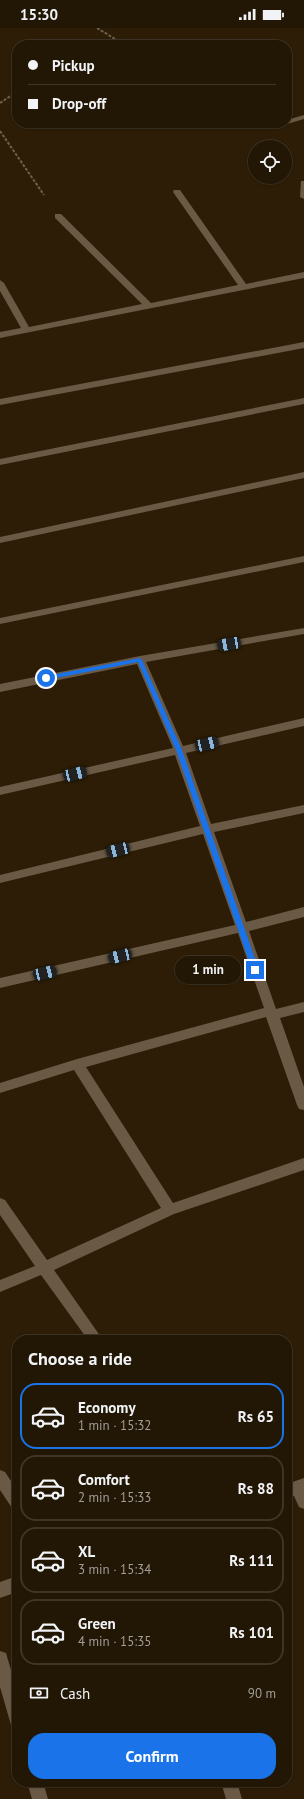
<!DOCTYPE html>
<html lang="en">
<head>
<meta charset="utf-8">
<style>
  :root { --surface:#221604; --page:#2e2313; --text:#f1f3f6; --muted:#a29f9a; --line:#3f3526; --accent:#1a73e8 }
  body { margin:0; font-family:"PT Sans",sans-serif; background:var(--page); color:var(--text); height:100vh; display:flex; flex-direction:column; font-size:15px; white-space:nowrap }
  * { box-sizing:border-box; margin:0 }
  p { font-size:13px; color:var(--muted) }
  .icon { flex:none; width:22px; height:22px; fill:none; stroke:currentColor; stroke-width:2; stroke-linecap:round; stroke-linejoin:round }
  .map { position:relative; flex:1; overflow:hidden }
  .sheet { position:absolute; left:12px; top:1307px; width:280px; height:452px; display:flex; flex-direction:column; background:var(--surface); border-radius:16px; box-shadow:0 1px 3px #0004,0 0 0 1px var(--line) }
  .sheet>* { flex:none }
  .hud { position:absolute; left:12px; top:12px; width:280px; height:88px; border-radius:16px; box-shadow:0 1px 3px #0004,0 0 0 1px var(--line); display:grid; align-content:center; height:88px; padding:0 16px; background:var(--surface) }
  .fabs { position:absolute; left:248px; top:112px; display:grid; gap:8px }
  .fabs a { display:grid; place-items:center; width:44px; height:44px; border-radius:50%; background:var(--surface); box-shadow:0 1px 3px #0004,0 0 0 1px var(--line); font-size:20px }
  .end { position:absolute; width:18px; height:18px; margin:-9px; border:5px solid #1a73e8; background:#fff; box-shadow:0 0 0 2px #fff }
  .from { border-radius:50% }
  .bubble { position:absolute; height:28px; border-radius:14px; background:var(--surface); box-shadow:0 1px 3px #0004,0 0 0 1px var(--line); font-size:13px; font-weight:700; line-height:28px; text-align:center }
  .car { position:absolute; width:12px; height:24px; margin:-12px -6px; border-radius:5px; box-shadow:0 0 3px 1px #0007; background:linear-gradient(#222 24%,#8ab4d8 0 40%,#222 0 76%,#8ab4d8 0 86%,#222 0) }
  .hud b { display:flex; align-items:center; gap:14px; height:38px; font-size:15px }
  .hud b+b { border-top:1px solid var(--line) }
  .hud i { width:10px; height:10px; background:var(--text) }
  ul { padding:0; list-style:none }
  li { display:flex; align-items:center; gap:12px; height:66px; margin:0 8px 6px; padding:0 8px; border:2px solid var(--line); border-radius:16px }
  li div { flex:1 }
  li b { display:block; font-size:15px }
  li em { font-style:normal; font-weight:700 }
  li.selected { border-color:var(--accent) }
  li>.icon { width:36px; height:36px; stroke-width:1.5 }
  h2 { padding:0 16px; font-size:18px; line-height:48px }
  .pay { display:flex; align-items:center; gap:10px; height:44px; padding:0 16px; font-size:15px }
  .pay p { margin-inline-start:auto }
  .primary-button { display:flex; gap:8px; margin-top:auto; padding:8px 16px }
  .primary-button a { flex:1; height:46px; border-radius:16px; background:var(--accent); color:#fff; font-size:16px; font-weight:700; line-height:46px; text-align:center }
  .status { display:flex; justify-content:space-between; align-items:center; height:28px; padding:0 20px; background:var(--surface); direction:ltr }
  .status svg { height:11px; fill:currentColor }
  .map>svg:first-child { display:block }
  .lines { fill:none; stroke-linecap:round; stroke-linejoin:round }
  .path { stroke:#6d5f4b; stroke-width:2; stroke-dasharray:3 1.5; stroke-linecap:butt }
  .street { fill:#695945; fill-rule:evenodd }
  .route { fill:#1a73e8 }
</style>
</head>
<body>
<div class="status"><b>15:30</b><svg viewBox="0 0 49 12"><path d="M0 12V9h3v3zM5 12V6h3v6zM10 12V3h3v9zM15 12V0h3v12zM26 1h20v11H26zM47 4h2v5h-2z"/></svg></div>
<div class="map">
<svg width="304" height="1771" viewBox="0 0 304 1771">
  <rect width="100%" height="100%" fill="#2d1d06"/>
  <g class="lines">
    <!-- path -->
    <path class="path" d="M97,0l28,17
      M0,75l12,-8 5,-1
      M0,103l44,64"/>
    <!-- street -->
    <path class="street" d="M304,87v4l-17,5 -3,-1h3v-3z
      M301,153h3v18l-4,-2z
      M174,162h6l66,94 58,-12v6l-304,60v-6l21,-4 -21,-37v-11l4,3 25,44 113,-23 -87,-86v-4h6l90,89 87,-18 -65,-93z
      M304,314v6l-304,57v-6z
      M304,370v6l-304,61v-6z
      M304,444v6l-304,65v-6z
      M304,528v6l-304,62v-6z
      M304,600v6l-158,28 37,84 121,-28v8l-118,27 25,71 93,-19v8l-90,19 32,90 58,-15v10l-55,14 27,78 28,-7v10l-24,6 24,69v23l-5,-1 -2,-4 -31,-88 -180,50 87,136 131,-45v12l-130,44 -120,56 49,70h-15l-47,-65 -41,17v-12l35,-14 -35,-51v-17l5,2 42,60 114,-52 -87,-138 -74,23v-10l77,-24 187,-51 -26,-75 -238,55v-10l235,-53 -32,-91 -203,49v-8l200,-49 -25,-71 -175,40v-8l173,-39 -36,-84 -137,28v-8l140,-28z
      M0,1442l5,2 12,18v20l-5,-2 -12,-18z
      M304,1450v31l-5,-2 -5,-11 -7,2v-14z
      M17,1548v16l-17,6v-16z
      M0,1623l6,2 11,38v36l-6,-2 -11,-38z
      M27,1754h16l5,17h-16z
      M221,1754h16l5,17h-16z"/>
  </g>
  <!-- route -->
  <path class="route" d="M140,630l2,2 40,90 77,220 -1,1h-5l-1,-1 -76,-220 -38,-88 -92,18 -2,-2 2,-2z"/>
</svg>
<div class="fabs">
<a><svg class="icon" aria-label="locate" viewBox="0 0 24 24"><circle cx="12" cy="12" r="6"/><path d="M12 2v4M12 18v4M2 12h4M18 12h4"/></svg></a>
</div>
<i class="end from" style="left:46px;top:650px"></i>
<i class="end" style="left:255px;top:942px"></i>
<div class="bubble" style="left:175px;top:928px;width:66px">1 min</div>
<i class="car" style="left:229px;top:616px;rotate:260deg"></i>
<i class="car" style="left:207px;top:716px;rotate:77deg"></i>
<i class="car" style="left:75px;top:746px;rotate:77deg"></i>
<i class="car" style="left:118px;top:822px;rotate:256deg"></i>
<i class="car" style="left:120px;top:928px;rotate:257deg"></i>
<i class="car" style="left:45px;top:945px;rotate:77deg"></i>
<div class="hud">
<b><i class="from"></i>Pickup</b>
<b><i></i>Drop-off</b>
</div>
<section class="sheet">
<h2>Choose a ride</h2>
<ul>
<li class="selected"><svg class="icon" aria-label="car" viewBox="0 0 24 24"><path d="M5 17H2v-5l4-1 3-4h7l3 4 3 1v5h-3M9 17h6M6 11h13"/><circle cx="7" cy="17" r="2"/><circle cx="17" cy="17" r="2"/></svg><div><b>Economy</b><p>1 min · 15:32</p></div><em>Rs 65</em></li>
<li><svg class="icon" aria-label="car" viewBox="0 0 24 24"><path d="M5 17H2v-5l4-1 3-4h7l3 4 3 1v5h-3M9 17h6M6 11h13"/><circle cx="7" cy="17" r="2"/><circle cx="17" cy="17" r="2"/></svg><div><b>Comfort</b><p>2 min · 15:33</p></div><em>Rs 88</em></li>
<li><svg class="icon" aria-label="car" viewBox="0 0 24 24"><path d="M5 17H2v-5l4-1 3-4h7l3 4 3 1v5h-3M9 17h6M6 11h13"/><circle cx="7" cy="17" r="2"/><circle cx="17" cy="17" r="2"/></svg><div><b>XL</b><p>3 min · 15:34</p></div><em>Rs 111</em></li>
<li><svg class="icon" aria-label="car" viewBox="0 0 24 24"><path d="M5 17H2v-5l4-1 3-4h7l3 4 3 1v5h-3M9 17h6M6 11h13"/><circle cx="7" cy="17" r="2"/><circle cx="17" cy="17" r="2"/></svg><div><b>Green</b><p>4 min · 15:35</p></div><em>Rs 101</em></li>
</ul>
<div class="pay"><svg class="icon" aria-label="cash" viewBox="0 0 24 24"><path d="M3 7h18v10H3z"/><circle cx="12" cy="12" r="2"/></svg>Cash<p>90 m</p></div>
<div class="primary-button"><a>Confirm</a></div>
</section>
</div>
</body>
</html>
